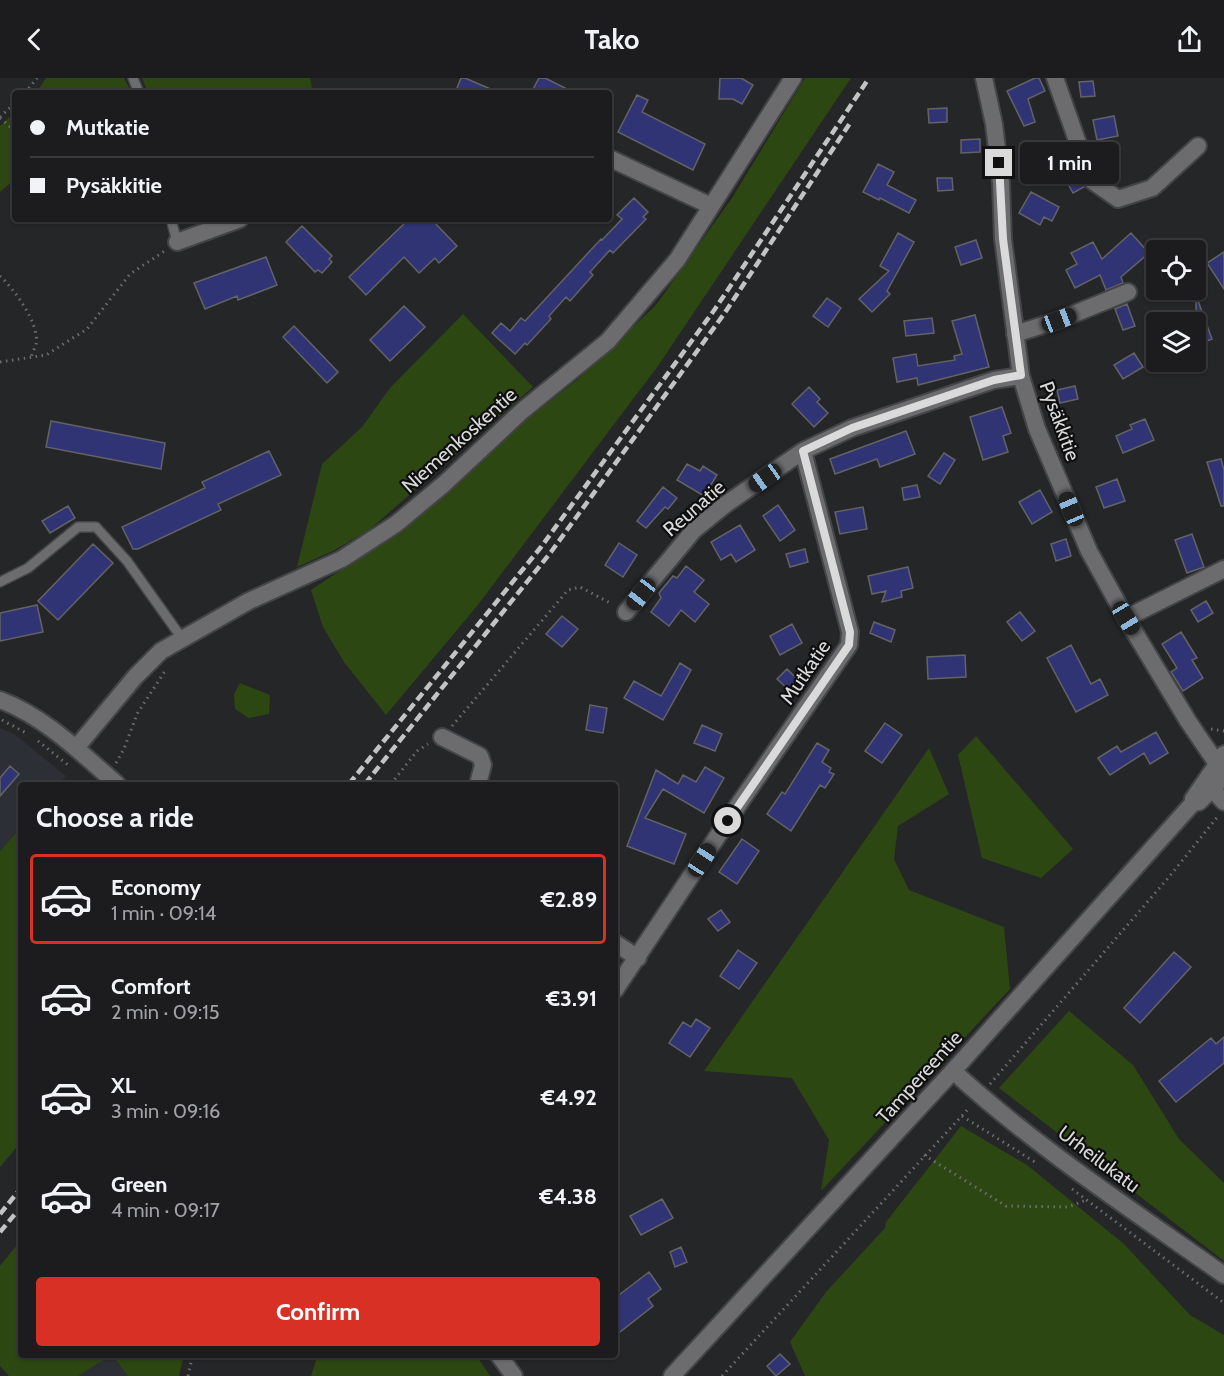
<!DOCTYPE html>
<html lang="en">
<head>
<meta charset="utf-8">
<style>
  :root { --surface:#1c1c1e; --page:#252527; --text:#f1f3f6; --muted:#a0a1a4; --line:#3a3a3c; --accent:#d93025 }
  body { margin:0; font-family:Cabin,sans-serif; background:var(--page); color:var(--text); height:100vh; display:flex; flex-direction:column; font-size:22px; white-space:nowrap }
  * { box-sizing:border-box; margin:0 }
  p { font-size:20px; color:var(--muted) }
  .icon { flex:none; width:33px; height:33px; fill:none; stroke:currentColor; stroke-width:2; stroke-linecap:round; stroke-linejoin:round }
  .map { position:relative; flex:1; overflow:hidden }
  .side { position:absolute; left:18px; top:704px; width:600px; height:576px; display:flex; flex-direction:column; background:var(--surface); border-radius:6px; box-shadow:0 2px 4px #0004,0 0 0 2px var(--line) }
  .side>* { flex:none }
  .top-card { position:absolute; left:12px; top:12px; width:600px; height:132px; border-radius:6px; box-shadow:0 2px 4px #0004,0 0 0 2px var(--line); display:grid; align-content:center; height:132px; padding:0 18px; background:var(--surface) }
  .tools { position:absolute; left:1146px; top:162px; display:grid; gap:12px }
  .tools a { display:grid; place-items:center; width:60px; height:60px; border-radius:6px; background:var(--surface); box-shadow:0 2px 4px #0004,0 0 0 2px var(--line); font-size:30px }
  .end { position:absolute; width:27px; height:27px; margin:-14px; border:8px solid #dadadb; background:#111; box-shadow:0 0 0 3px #111 }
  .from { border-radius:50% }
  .bubble { position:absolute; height:42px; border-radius:6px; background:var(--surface); box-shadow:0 2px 4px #0004,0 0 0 2px var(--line); font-size:20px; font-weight:800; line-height:42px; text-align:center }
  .car { position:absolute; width:18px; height:36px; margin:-18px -9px; border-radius:8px; box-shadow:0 0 4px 2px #0007; background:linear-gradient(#222 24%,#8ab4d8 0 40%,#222 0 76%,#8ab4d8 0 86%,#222 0) }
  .top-card b { display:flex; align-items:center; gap:21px; height:57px; font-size:22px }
  .top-card b+b { border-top:2px solid var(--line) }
  .top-card i { width:15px; height:15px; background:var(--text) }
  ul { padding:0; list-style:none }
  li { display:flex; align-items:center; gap:18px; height:90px; margin:0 12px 9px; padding:0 6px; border:3px solid transparent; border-radius:6px }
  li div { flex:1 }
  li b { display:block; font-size:22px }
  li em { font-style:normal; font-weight:800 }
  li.active { border-color:var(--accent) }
  li>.icon { width:54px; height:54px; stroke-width:1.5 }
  h2 { padding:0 18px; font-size:27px; line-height:72px }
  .button { display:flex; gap:12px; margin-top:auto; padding:12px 18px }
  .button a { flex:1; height:69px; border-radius:6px; background:var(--accent); color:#fff; font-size:24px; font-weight:800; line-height:69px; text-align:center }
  header { display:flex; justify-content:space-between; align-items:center; height:78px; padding:0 18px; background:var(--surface); font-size:27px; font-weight:800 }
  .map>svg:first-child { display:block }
  .built { fill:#2d2f37 }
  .green { fill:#2d4712 }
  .building { fill:#303475; stroke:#636366; stroke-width:1.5 }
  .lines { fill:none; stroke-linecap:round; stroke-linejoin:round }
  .service-casing { stroke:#434446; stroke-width:12 }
  .minor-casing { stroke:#434446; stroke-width:20 }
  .tertiary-casing { stroke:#434446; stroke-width:20 }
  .secondary-casing { stroke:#434446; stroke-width:20 }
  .path { stroke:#6d6e70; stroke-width:3; stroke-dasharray:1.5 4.5; stroke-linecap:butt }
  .service { stroke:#6c6c6f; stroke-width:9 }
  .minor { stroke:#6c6c6f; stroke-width:16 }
  .tertiary { stroke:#6c6c6f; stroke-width:16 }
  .secondary { stroke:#6c6c6f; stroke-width:16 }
  .rail { stroke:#c3c3c4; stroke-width:4.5; stroke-dasharray:9 4.5; stroke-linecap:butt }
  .route { stroke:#dadadb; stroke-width:8 }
  .labels { text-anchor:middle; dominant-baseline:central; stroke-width:4.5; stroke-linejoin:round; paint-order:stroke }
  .street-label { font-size:20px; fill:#dadadb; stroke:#0f0f10 }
</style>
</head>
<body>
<header><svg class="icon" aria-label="back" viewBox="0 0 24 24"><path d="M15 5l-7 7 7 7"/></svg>Tako<svg class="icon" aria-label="share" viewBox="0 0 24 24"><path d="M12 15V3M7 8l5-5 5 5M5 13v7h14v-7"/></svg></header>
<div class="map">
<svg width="1224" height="1298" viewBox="0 0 1224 1298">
  <rect width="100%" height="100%" fill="#252628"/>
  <!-- built -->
  <path class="built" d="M0,650l14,6 52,42 -8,8h-37v43l-21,24z
    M112,1277l16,21h-50z"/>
  <!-- green -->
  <path class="green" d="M46,0h78l8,15h-96z
    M142,0h168l3,15h-165z
    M805,0h46l-193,288 -181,240 -91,109 -42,-53 -21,-35 -12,-37 72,-48 42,-31 79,-74 73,-57 79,-75 76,-107z
    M15,34v67l-15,13v-66z
    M463,236l70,73 -164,143 -36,21 -36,16 25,-103 40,-37 28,-39z
    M240,605l30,12 -1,19 -20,4 -14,-9 -1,-15z
    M976,658l97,113 -32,29 -59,-20 -24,-103z
    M929,670l20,46 -51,32 -4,33 15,31 95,37 6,62 -189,202 8,-51 -37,-62 -88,-7z
    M21,749v315l-21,25v-316z
    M1069,933l64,54 46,74 45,44v78l-225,-173z
    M961,1048l66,39 97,79 66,71 34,20v41h-419l-15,-34 36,-50 59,-64 1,-6z
    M21,1162v114l163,1 -5,21h-51l-16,-21 -34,21h-69l-9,-10v-100z
    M318,1276l158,1 14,21h-179z"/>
  <!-- building -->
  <path class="building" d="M461,0h4l35,15h-45z
    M539,0h6l30,15h-44z
    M720,0h21l12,7 -11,19 -9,-5h-14z
    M1035,0h4l6,13 -17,8 7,23 -11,4 -17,-35z
    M1093,3l2,15 -14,1 -2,-15z
    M637,17l11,5 -6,12 63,32 -12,26 -75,-38z
    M947,30v14l-18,1 -1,-14z
    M1114,38l4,20 -21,4 -4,-20z
    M980,61v13l-19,1v-13z
    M1069,79l15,30 -11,6 -16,-29z
    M878,86l16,8 -7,13 29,15 -7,13 -29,-15 -1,2 -16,-8z
    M937,100h15l1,12 -15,1z
    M1031,114l28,15 -7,14 -8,-4 -4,8 -21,-12z
    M634,120l14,14 -5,5 3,2 -33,34 -3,-3 -20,22 3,3 -23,26 -4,-4 -17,19 2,3 -24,26 -2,-2 -10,11 -23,-21 9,-10 9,8 11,-13 4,3 76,-82 1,1 20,-21 -5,-4z
    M409,141h22l26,27 -18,17 -4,-5 -16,15 -15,-16 -38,38 -17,-18z
    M302,148l30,30 -3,3 3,3 -10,11 -4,-3 -3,2 -29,-30z
    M898,155l16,9 -27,49 3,3 -18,18 -13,-13 30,-28 -9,-5z
    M1131,155l18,20 -28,24 2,6 -17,7 -6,-15 -25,13 -9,-18 11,-6 -6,-11 22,-11 9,17z
    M976,162l6,18 -21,7 -6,-18z
    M1224,174v37l-17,-26z
    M266,179l11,28 -39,15 -1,-4 -32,13 -11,-26z
    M827,220l14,10 -13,19 -15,-11z
    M1197,220l15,41 -16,6v-47z
    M1127,226l8,22 -12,4 -8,-21z
    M404,228l21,21 -35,34 -20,-21z
    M975,237l14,52 -71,18 -1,-7 -20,4 -4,-24 23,-4 2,12 37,-6 -1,-4 8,-2 -10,-33z
    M932,240l2,15 -28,3 -2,-15z
    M294,248l44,46 -11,11 -44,-46z
    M1134,275l9,14 -20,12 -9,-14z
    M1075,308l3,13 -18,4 -3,-13z
    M809,309l11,12 -3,3 11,11 -14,14 -22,-23z
    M1002,329l9,26 -8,3 5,16 -25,8 -13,-43z
    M1145,341l9,21 -31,13 -7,-17 16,-7 -2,-4z
    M51,343l114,22 -4,26 -115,-22z
    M906,353l9,23 -35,13 -3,-8 -42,15 -5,-15z
    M269,373l12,24 -63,29 3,6 -83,39h-5l-11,-22 83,-39 -3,-6z
    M944,375l11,7 -15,24 -12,-8z
    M1221,381l3,11v36h-3l-14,-44z
    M687,386l13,7 3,-5 14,9 -13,21 -27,-16z
    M1117,401l8,22 -21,7 -8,-21z
    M917,407l3,12 -16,3 -2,-12z
    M663,409l14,11 -9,11 -3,-2 -19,21 -9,-7z
    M1040,412l12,22 -20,12 -13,-22z
    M778,427l17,25 -15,11 -17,-25z
    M68,428l7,12 -25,15 -8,-12z
    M863,429l4,22 -27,5 -5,-22z
    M740,447l15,25 -19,12 -5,-8 -10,6 -10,-18z
    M1192,456l12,33 -17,6 -12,-33z
    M1066,461l5,17 -15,5 -5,-17z
    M619,465l18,12 -14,22 -18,-12z
    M93,466l20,19 -55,57 -20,-19z
    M805,471l3,13 -18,5 -4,-13z
    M686,488l18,14 -10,12 15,12 -14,18 -14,-12 -12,16 -18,-14 10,-14 -2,-5 14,-17 4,2z
    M908,489l5,21 -12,3 1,6 -20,5 4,-11 -14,3 -4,-18z
    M1206,523l7,12 -15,9 -7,-12z
    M37,527l6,27 -43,9v-28z
    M1020,534l15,19 -13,10 -15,-19z
    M562,538l16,13 -16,18 -16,-13z
    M874,544l21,8 -4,12 -21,-9z
    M792,546l10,19 -22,12 -10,-19z
    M1181,554l16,26 -5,2 11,18 -20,13 -12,-19 6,-4 -15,-24z
    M1071,567l20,39 9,-5 8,16 -32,17 -29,-54z
    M965,577l1,22 -38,2 -1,-22z
    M680,585l11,7 -28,50 -39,-22 10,-17 27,15z
    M787,591l10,10 -9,10 -11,-10z
    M590,627l17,3 -4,25 -17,-3z
    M885,645l17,12 -20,28 -17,-12z
    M702,647l20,9 -7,17 -21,-8z
    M1156,654l12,21 -18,11 -6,-11 -34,22 -12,-17 19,-12 4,6z
    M817,665l12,7 -7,12 9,6 -2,4 5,2 -9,14 -5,-3 -29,46 -24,-17 15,-22 3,2z
    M10,688l9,8 -19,22v-18z
    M705,689l19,11 -20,35 -41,-24 -18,29 41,16 -12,30 -47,-18 29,-76 22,14 5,-9 13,7z
    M742,761l17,12 -22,33 -18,-12z
    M721,832l9,12 -12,9 -10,-12z
    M738,872l19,13 -18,26 -19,-13z
    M1174,874l17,15 -51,56 -16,-15z
    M696,941l14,9 -20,29 -21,-14 14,-21 8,5z
    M1224,959v26l-48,39 -17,-21 52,-43 5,6z
    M662,1121l11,19 -32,17 -11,-19z
    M681,1169l6,15 -12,5 -5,-15z
    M649,1194l12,17 -13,10 5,7 -38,30v-38z
    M780,1276l10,10 -14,12 -9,-10z"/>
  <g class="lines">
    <defs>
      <path id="service" d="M133,0l6,15
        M171,141l6,23
        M0,504l28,-14 50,-41h18l31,34 54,76"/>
      <path id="minor" d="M984,0l10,46 7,59 2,56 18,137 16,53 52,122 37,67 62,103 36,53
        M1055,0l36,102 27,19 34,-11 46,-42
        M609,80l102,48
        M177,164l63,-23
        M1015,256l44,-14 69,-28
        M626,534l68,-82 32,-26 77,-53
        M1126,540l98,-49
        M442,659l38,19 3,9 -5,19
        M76,670l59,-71 26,-26 88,-50 93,-42 54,-35 48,-40 78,-73 86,-70 69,-81 116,-182
        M1212,711l12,13
        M615,865l23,15
        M615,912l126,-189 108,-156 1,-13 -47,-181 49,-23 142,-48 27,-4
        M953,993c83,76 179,139 271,204"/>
      <path id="tertiary" d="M0,622c44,16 82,54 117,84
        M498,1276l16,22"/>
      <path id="secondary" d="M1193,721l31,-45
        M672,1298l281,-305 240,-268 6,-1 25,-25"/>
    </defs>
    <!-- service casing -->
    <use href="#service" class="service-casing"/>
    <!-- minor casing -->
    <use href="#minor" class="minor-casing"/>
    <!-- tertiary casing -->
    <use href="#tertiary" class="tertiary-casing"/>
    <!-- secondary casing -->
    <use href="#secondary" class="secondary-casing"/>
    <!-- path -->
    <path class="path" d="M25,15l12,-15
      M0,39l15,-14
      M0,40l15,13
      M0,198c14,13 40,48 36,68 -1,4 -4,9 -5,14
      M0,284l46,-7 41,-26 43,-55 36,-24
      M2,642l26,14
      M452,648l116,-136 12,-3 32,17
      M1211,651l13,2
      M38,663l30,24
      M116,685l8,-14 13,-35 28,-43
      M391,706l26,-33 11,-7
      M990,1006l179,-207 50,-62
      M962,1038l76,48
      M924,1077l82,51 62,1 18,-7
      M1072,1111l152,114
      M188,1298l5,-22
      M722,1298l248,-269"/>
    <!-- service -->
    <use href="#service" class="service"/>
    <!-- minor -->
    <use href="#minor" class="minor"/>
    <!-- tertiary -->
    <use href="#tertiary" class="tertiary"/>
    <!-- secondary -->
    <use href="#secondary" class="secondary"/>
    <!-- rail -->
    <path class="rail" d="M349,706l192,-237 174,-238 154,-231
      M365,706l186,-232 173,-238 126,-191
      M0,1136l21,-26
      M0,1154l21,-25"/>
  </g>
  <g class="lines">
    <!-- route -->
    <path class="route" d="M728,743l121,-176 1,-13 -47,-181 49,-23 142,-48 27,-5 -18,-136 -4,-76"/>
  </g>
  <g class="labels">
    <!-- street labels -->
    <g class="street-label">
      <text transform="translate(1060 343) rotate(70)">Pysäkkitie</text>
      <text transform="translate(459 362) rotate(-42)">Niemenkoskentie</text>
      <text transform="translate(694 430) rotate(-41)">Reunatie</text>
      <text transform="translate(805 594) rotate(-56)">Mutkatie</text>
      <text transform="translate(919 999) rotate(-48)">Tampereentie</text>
      <text transform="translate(1099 1081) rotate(37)">Urheilukatu</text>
    </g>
  </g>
</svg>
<div class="tools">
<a><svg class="icon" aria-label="locate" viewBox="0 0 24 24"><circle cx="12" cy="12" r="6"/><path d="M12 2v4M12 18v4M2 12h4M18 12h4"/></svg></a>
<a><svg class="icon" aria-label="layers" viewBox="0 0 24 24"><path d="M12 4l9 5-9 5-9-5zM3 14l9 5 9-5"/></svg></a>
</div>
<i class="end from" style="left:728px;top:743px"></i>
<i class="end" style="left:999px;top:85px"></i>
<div class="bubble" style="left:1020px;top:64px;width:99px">1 min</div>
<i class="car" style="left:1059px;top:242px;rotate:69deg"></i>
<i class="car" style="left:765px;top:400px;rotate:235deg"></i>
<i class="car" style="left:1071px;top:431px;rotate:337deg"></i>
<i class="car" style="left:641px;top:516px;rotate:218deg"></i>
<i class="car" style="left:1126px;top:540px;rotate:149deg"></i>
<i class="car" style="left:702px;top:782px;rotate:33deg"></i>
<div class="top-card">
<b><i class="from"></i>Mutkatie</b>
<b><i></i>Pysäkkitie</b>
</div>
<section class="side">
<h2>Choose a ride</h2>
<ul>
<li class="active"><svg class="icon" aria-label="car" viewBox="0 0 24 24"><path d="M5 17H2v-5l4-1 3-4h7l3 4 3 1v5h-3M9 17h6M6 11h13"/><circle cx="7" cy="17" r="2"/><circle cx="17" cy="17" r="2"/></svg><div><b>Economy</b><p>1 min · 09:14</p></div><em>€2.89</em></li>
<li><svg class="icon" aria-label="car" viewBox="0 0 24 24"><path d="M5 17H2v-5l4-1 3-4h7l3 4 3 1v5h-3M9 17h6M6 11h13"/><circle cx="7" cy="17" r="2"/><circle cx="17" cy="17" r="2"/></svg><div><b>Comfort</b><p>2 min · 09:15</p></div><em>€3.91</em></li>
<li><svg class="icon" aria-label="car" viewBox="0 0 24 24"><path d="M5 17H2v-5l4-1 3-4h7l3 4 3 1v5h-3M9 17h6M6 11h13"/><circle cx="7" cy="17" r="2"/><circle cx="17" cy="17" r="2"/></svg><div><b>XL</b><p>3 min · 09:16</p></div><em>€4.92</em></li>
<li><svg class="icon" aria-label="car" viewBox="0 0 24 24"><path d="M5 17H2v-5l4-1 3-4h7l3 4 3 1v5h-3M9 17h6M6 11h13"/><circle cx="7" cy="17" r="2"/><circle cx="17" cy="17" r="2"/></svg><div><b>Green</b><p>4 min · 09:17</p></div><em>€4.38</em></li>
</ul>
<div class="button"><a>Confirm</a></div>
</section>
</div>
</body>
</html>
